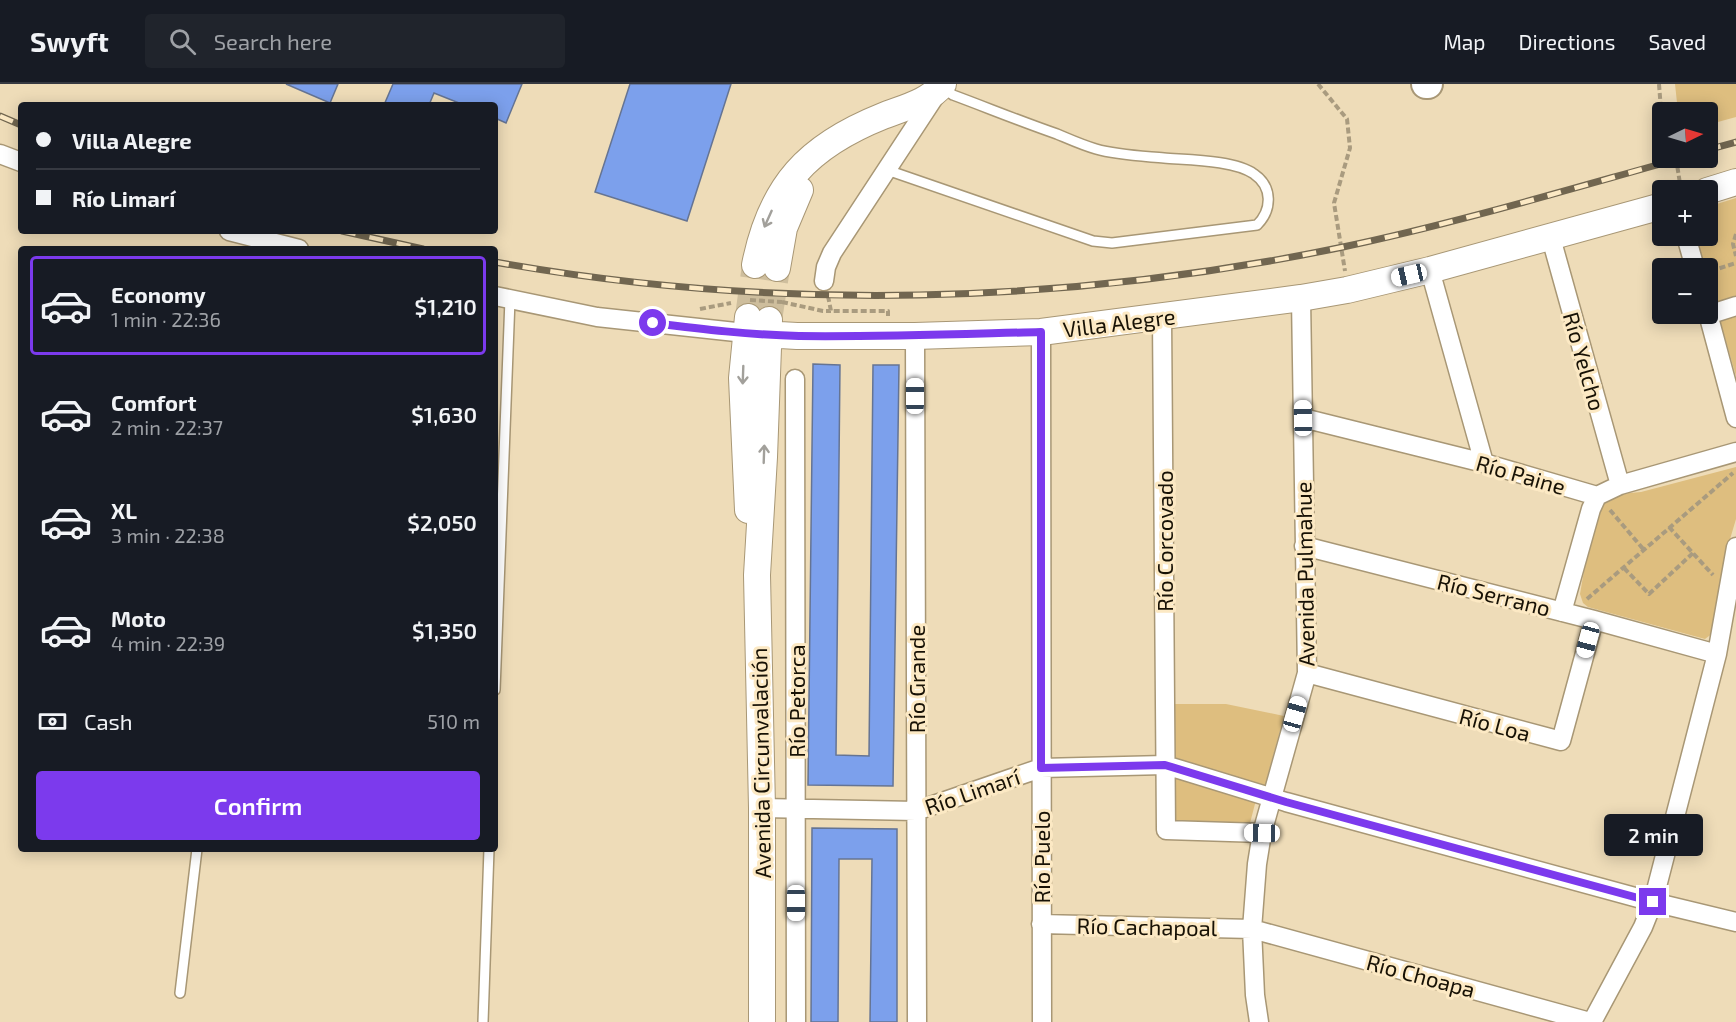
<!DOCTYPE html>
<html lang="en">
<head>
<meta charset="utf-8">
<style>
  :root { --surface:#171b24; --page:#20242c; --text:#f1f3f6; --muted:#9ea1a6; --line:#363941; --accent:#7c3aed }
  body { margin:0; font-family:"Exo 2",sans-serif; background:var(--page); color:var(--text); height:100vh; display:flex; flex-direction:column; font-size:22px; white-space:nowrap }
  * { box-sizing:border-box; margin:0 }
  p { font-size:20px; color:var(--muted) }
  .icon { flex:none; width:33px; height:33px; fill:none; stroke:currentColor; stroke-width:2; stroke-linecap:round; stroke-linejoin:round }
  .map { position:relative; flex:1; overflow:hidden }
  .side { position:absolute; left:18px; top:162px; width:480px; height:606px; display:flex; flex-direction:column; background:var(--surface); border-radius:6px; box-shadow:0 3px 15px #0003 }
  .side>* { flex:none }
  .hud { position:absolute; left:18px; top:18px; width:480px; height:132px; border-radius:6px; box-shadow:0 3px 15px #0003; display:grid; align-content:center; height:132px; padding:0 18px; background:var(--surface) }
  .needle { width:39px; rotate:85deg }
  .fabs { position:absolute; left:1652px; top:18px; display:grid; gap:12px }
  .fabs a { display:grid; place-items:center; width:66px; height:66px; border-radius:6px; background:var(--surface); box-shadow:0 3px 15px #0003; font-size:30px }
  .end { position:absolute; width:27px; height:27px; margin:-14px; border:8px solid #7c3aed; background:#fff; box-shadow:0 0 0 3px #fff }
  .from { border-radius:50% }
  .bubble { position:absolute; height:42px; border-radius:6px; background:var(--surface); box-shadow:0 3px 15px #0003; font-size:20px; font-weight:600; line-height:42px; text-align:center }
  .car { position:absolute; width:18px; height:36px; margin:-18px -9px; border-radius:8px; box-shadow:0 0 4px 2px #0007; background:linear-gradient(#fff 24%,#345 0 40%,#fff 0 76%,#345 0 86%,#fff 0) }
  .hud b { display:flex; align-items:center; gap:21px; height:57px; font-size:22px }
  .hud b+b { border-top:2px solid var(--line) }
  .hud i { width:15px; height:15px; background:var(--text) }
  ul { padding:10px 0 0; list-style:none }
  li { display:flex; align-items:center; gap:18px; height:99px; margin:0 12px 9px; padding:0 6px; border:3px solid transparent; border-radius:6px }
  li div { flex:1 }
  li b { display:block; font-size:22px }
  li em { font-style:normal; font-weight:600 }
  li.active { border-color:var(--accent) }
  li>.icon { width:54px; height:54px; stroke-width:1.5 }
  .pay { display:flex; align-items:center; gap:15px; height:66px; padding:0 18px; font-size:22px }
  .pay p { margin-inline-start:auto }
  .action { display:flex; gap:12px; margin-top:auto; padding:12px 18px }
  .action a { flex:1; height:69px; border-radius:6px; background:var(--accent); color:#fff; font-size:24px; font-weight:600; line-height:69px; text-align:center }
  header { display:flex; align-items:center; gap:36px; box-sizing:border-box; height:84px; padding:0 30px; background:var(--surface); border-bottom:2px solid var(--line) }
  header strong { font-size:28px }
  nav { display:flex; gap:33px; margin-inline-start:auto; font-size:21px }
  .search { width:420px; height:54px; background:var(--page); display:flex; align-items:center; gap:15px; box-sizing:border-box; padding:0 21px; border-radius:6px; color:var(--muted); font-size:22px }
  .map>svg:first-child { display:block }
  .green { fill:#debe7f }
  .building { fill:#7ca0ec; stroke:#657493; stroke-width:1.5 }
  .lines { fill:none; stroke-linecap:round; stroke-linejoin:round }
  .secondary-tunnel { stroke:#cebe9d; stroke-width:26; stroke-dasharray:26 13; stroke-linecap:butt }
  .lane-casing { stroke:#a89775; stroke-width:12 }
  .street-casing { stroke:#a89775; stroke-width:21 }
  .secondary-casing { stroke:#a89775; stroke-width:28 }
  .primary-casing { stroke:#a89775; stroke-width:32 }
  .path { stroke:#a99b7f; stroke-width:4; stroke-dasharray:6 3; stroke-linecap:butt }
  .lane { stroke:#fff; stroke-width:9 }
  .street { stroke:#fff; stroke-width:18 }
  .secondary { stroke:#fff; stroke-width:26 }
  .primary { stroke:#fff; stroke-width:28 }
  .rail-casing { stroke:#716650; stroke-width:7 }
  .rail { stroke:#fce9c4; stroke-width:4.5; stroke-dasharray:14; stroke-linecap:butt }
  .path-bridge { stroke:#a99b7f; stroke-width:4; stroke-dasharray:6 3; stroke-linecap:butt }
  .oneway { stroke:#a2a09b }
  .route { stroke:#7c3aed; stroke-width:8 }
  .labels { text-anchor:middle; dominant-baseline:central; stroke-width:6; stroke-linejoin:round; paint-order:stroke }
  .street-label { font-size:22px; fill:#171105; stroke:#fce9c4 }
</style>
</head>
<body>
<header>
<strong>Swyft</strong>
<div class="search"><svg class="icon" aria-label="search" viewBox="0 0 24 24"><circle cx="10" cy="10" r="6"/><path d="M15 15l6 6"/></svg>Search here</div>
<nav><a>Map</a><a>Directions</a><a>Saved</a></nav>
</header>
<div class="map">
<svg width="1736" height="938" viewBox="0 0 1736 938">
  <rect width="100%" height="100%" fill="#eedcb8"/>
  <!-- green -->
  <path class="green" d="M1675,0h61v33l-29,8v-13h-29z
    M1736,114v102l-20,7 -9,-32v-7h-2l-10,-32h12v-29z
    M1736,227v65l-17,-59z
    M1736,383v52l-8,27 -15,87 -8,6 -117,-32 -5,-4 -3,-9 17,-98 44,-4z
    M1171,620h55l58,12 -20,73 -93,-28z
    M1172,691l84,25 -7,27h-77z"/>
  <!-- building -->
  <path class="building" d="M286,0h52l-8,19z
    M393,0h129l-16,39 -11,-5v-13h-31l-30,-12 -5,12h-45z
    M630,0h101l-44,137 -92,-29z
    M813,280l27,1 -4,390 33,1 4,-391h26l-6,421 -85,-1z
    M812,744l85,1v193h-27l2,-163h-33l-1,163h-27z"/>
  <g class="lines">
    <!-- secondary-tunnel -->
    <path class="secondary-tunnel" d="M748,233l7,-52
      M769,236l8,-52"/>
    <defs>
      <path id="lane" d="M887,86l206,71 19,2 145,-18c15,-15 16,-38 -3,-51 -19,-14 -66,-14 -90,-16 -22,-2 -47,-3 -68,-9 -14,-4 -27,-10 -39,-15 -35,-12 -69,-26 -104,-39l-10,-7
        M495,606l15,-391
        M180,909l17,-144
        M483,938l6,-173"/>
      <path id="street" d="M0,70l21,8
        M229,147l70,18
        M1686,152l9,32
        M1551,154l69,247
        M1430,186l54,193
        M824,197l2,-14 6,-14 105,-160
        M495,212l102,21 148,16
        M1707,226l29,108
        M1708,231l28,-9
        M1162,233l4,513 96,3
        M1041,248l1,690
        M915,252l2,686
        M795,295l1,643
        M1303,334l181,45 113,33 23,-11 116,-33
        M1304,462l290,74 123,34
        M1562,528l29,-103 6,-13
        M1307,589l254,68 33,-121
        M762,724l154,3 125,-43 124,-3 121,37 367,100 83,20
        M1041,840l211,5 338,93
        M1259,938l-4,-27 -3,-66 5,-65 5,-31 45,-160 -6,-375
        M1592,938l51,-95 10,-25 64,-248 19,-107"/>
      <path id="secondary" d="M1707,107l29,-9
        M755,181c16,-80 53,-119 128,-149 20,-8 46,-14 60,-32
        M777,184l7,-40 16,-38
        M745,249l52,3h118l126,-4 260,-34 46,-8 83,-20 232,-64
        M748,426l-6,-132 6,-61
        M762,938v-214l-5,-233 7,-118 5,-137"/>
      <path id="primary" d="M1426,0h2"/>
    </defs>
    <!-- lane casing -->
    <use href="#lane" class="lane-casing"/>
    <!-- street casing -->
    <use href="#street" class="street-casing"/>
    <!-- secondary casing -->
    <use href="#secondary" class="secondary-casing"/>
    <!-- primary casing -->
    <use href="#primary" class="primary-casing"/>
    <!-- path -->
    <path class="path" d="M1318,0l29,35 3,29 -16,55 11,68
      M1659,0l3,39
      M1676,74l5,32
      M1736,150l-3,10 3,12
      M1711,187l25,-8
      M828,212l3,15h57v5
      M782,218l41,9h8
      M700,225l31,-6
      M1610,426l34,40
      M1669,443l44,48
      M1624,484l25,26 44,-41
      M1587,515l146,-126"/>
    <!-- lane -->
    <use href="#lane" class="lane"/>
    <!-- street -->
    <use href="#street" class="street"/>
    <!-- secondary -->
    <use href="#secondary" class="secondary"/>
    <!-- primary -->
    <use href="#primary" class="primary"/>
    <defs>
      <path id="rail" d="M0,32l21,9
        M1707,66l29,-8
        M342,147l81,18
        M495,178c280,50 569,43 848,-15 114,-24 227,-58 339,-89"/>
    </defs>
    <!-- rail casing -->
    <use href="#rail" class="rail-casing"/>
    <!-- rail -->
    <use href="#rail" class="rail"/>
    <!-- path-bridge -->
    <path class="path-bridge" d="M750,216l32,2"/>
  </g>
  <!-- one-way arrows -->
  <defs><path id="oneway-shaft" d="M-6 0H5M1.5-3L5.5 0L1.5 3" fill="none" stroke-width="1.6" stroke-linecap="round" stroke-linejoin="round" transform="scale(1.5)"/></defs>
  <g class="oneway">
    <use href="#oneway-shaft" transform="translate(768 135) rotate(114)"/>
    <use href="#oneway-shaft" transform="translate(743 291) rotate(92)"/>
    <use href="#oneway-shaft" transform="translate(764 370) rotate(-88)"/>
  </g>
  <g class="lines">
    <!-- route -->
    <path class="route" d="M653,239c48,6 97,12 146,13 81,1 161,-2 242,-4v436l124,-3 121,37 367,100"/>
  </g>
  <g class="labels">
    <!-- street labels -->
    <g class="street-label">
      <text transform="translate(1119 238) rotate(-7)">Villa Alegre</text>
      <text transform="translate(1585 277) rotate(74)">Río Yelcho</text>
      <text transform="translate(1521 390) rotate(16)">Río Paine</text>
      <text transform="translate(1164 457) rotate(-90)">Río Corcovado</text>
      <text transform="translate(1304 490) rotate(-91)">Avenida Pulmahue</text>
      <text transform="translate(1494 510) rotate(14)">Río Serrano</text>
      <text transform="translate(916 595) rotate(-90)">Río Grande</text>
      <text transform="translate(796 617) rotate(-90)">Río Petorca</text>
      <text transform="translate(1495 640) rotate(15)">Río Loa</text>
      <text transform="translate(760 679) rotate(-91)">Avenida Circunvalación</text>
      <text transform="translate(972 707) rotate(-19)">Río Limarí</text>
      <text transform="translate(1041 773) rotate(-90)">Río Puelo</text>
      <text transform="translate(1147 842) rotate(1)">Río Cachapoal</text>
      <text transform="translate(1421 891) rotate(15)">Río Choapa</text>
    </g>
  </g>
</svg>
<div class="fabs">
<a><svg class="needle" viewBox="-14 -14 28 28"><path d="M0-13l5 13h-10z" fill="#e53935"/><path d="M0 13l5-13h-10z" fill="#9ea1a6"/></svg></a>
<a>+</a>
<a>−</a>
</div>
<i class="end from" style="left:653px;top:239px"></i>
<i class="end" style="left:1653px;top:818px"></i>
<div class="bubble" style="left:1604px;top:730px;width:99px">2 min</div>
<i class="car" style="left:1409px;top:191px;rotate:257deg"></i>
<i class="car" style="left:915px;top:312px;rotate:0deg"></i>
<i class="car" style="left:1303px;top:334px;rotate:359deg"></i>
<i class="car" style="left:1588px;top:556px;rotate:195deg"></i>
<i class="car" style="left:1295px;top:630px;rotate:16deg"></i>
<i class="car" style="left:1262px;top:749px;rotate:271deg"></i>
<i class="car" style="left:796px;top:819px;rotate:180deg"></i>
<div class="hud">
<b><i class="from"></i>Villa Alegre</b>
<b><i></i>Río Limarí</b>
</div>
<section class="side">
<ul>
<li class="active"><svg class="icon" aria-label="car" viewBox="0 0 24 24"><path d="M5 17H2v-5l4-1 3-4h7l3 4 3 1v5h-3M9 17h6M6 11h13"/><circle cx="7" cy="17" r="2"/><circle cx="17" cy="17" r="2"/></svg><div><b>Economy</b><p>1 min · 22:36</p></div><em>$1,210</em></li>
<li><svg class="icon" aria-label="car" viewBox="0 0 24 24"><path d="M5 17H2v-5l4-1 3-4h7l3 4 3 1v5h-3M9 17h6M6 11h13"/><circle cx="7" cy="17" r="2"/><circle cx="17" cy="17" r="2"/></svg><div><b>Comfort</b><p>2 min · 22:37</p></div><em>$1,630</em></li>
<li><svg class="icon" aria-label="car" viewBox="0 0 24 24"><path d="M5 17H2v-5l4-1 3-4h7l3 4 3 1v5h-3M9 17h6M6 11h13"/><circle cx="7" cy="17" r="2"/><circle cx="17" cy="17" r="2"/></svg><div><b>XL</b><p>3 min · 22:38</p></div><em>$2,050</em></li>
<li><svg class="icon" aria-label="car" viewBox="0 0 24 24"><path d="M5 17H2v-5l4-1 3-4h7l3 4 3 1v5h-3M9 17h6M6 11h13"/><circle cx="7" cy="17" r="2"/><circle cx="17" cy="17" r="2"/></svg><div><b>Moto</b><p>4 min · 22:39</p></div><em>$1,350</em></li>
</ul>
<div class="pay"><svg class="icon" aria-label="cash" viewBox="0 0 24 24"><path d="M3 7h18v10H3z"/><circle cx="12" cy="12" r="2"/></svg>Cash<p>510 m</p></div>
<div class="action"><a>Confirm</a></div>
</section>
</div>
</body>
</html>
